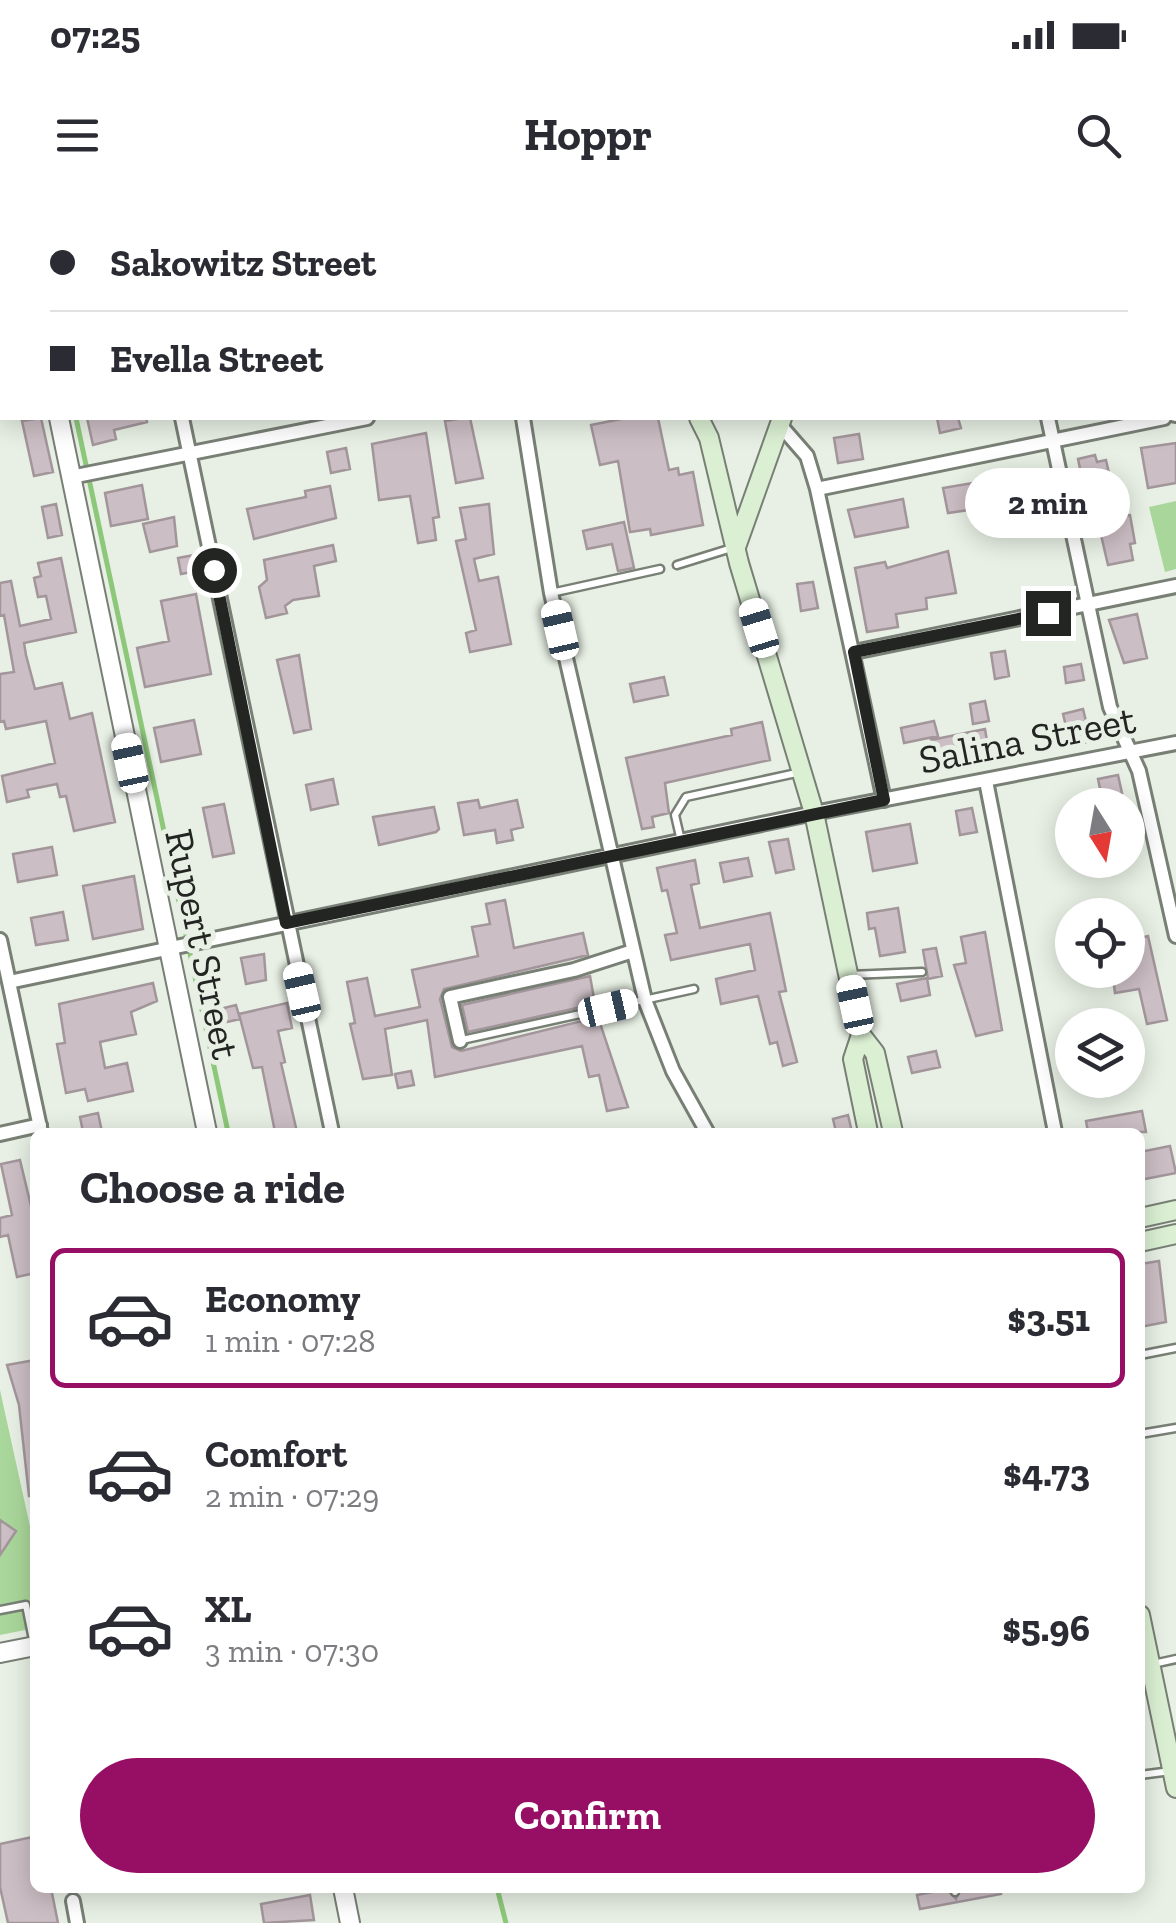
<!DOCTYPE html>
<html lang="en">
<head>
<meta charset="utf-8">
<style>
  :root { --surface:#fff; --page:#f7f7f7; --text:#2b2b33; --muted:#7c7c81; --line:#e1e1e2; --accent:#970f65 }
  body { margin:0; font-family:"Zilla Slab",serif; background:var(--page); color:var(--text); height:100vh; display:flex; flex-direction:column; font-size:38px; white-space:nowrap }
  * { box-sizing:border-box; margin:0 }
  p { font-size:32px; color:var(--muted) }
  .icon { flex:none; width:55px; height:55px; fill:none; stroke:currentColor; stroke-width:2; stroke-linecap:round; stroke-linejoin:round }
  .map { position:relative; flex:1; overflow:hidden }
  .side { position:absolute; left:30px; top:928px; width:1115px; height:765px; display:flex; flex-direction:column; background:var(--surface); border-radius:15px; box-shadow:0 5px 25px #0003 }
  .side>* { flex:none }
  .banner { position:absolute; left:0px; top:0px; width:1178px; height:220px; box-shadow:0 5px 25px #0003; display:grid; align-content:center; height:220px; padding:0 50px; background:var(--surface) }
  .needle { width:65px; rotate:169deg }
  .buttons { position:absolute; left:1055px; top:588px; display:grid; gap:20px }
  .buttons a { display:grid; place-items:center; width:90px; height:90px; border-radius:50%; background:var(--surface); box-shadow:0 5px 25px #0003; font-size:50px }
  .end { position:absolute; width:45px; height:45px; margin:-22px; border:12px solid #232522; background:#fff; box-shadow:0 0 0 5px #fff }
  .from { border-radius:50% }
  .bubble { position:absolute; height:70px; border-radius:35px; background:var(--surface); box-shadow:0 5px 25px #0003; font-size:32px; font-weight:700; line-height:70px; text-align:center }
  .car { position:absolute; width:30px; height:60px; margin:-30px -15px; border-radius:12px; box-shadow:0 0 8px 2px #0007; background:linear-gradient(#fff 24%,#345 0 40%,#fff 0 76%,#345 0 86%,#fff 0) }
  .banner b { display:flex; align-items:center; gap:35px; height:95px; font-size:38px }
  .banner b+b { border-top:2px solid var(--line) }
  .banner i { width:25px; height:25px; background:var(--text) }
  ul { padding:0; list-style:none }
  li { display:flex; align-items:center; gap:30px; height:140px; margin:0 20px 15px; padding:0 30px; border:5px solid transparent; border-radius:15px }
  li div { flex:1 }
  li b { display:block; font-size:38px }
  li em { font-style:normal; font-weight:700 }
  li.selected { border-color:var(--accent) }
  li>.icon { width:90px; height:90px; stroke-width:1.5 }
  h2 { padding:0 50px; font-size:45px; line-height:120px }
  .action { display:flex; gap:20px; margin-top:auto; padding:20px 50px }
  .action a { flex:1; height:115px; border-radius:60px; background:var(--accent); color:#fff; font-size:40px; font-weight:700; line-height:115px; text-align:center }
  .status { display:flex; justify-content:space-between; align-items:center; height:70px; padding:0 50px; background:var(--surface); direction:ltr }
  .status svg { height:28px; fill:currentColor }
  header { display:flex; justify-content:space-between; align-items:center; height:130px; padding:0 50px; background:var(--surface); font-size:45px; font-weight:700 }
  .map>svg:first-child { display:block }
  .green { fill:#a9d69a }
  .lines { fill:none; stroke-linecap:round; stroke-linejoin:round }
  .stream { stroke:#8dc87a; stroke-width:5 }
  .building { fill:#cbbec4; stroke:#a2969b; stroke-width:2.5 }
  .service-casing { stroke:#787f75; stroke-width:11 }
  .minor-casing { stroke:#787f75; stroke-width:18 }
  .tertiary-casing { stroke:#787f75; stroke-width:22 }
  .secondary-casing { stroke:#787f75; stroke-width:22 }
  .service { stroke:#fff; stroke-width:6 }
  .minor { stroke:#fff; stroke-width:12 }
  .tertiary { stroke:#fff; stroke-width:18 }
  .secondary { stroke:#dbf0d3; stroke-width:18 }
  .rail-casing { stroke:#797e77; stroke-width:9 }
  .rail { stroke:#e8f0e5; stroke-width:5; stroke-dasharray:15; stroke-linecap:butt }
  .route { stroke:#232522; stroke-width:12 }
  .labels { text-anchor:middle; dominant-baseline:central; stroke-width:10; stroke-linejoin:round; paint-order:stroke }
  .street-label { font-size:40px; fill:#232522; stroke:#e8f0e5 }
</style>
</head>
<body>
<div class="status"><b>07:25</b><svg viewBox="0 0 49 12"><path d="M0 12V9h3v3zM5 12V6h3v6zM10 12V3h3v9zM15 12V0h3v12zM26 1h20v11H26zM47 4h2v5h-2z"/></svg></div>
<header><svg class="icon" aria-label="menu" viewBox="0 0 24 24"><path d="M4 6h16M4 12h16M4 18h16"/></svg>Hoppr<svg class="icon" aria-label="search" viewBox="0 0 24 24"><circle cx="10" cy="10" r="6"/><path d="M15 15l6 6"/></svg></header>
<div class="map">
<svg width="1176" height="1723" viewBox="0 0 1176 1723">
  <rect width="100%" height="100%" fill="#e8f0e5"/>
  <!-- green -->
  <path class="green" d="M1176,301v68l-11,3 -16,-65z
    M0,1190l35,159v79l-35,7z"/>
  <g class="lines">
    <!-- stream -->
    <path class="stream" d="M76,218l152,714
      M497,1688l9,35"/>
  </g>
  <!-- building -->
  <path class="building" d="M41,218l12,54 -19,4 -12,-55z
    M87,218h59l1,4 -33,8 2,9 -23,6z
    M464,218h6l13,60 -27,5 -11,-62z
    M626,218h32l11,52 9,-2 1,7 14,-3 10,53 -52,10 -1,-6 -20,3 -12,-71 -18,4 -9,-40z
    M937,218h21l3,10 -21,5z
    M426,233l13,84 -6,1 3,22 -18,3 -8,-47 -31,4 -7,-56z
    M859,234l4,25 -25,4 -4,-25z
    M1176,243v40l-28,5 -7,-40z
    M346,248l4,21 -19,4 -4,-21z
    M1095,255l2,7 9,-2 7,31 -27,6 -8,-38z
    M997,279l2,6 25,-5 1,6 13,-3 4,19 -72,14 -1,-6 -21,3 -5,-25z
    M142,285l6,34 -37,7 -6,-33z
    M330,286l6,32 -82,21 -7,-30 59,-12 -1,-6z
    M903,299l5,28 -53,10 -7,-27z
    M56,304l6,31 -14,3 -6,-31z
    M489,304l5,50 -20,5 5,22 19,-4 13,67 -41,8 -4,-19 10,-3 -20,-89 10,-2 -6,-31z
    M1130,315l5,28 -5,1 3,16 -25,5 -10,-43z
    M174,317l3,29 -27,6 -7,-28z
    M624,322l10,46 -16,3 -6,-27 -25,5 -4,-18z
    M333,345l3,16 -22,5 5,30 -26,4 -8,6 2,7 -21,5 -7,-31 8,-7 -3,-20z
    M948,351l8,42 -30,5 1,11 -31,5 2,13 -31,5 -12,-64 30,-6 2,6z
    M194,355l3,16 -16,3 -3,-16z
    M61,358l15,74 -52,11 2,12 9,34 27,-6 8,36 22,-6 23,109 -41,9 -8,-35 -6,1 -3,-13 -30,6 2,7 -22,5 -5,-26 53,-13 -9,-42 -40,8 -2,-8 -4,1v-48l14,-2 -10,-57 -4,1v-33l11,-2 9,45 31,-7 -5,-23 -8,1 -4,-19 7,-2 -3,-13z
    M813,382l5,26 -17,3 -4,-27z
    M196,394l15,80 -66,13 -8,-39 32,-7 -8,-40z
    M1137,414l10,44 -23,5 -15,-43z
    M1005,451l4,25 -14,3 -4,-26z
    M299,455l12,74 -17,4 -17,-73z
    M1081,464l3,16 -18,3 -2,-16z
    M664,477l4,18 -34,7 -4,-18z
    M985,501l4,20 -16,3 -3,-20z
    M1083,509l8,32 -14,4 -3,-12 -6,2 -5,-21z
    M194,520l7,34 -40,8 -7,-34z
    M934,521l4,15 -34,7 -3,-15z
    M762,522l8,38 -105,23 4,30 -17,4 2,10 -12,2 -16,-71 106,-23 -1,-6z
    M985,529l4,24 -34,6 2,6 -19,4 -7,-29z
    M1118,575l4,18 -20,5 -4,-19z
    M333,579l5,25 -27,6 -5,-25z
    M478,600l2,8 37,-8 6,27 -12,3 2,10 -16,3 -2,-13 -31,5 -6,-32z
    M224,604l10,49 -21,4 -10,-49z
    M434,607l5,22 -3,3 -57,13 -6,-28z
    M972,608l5,24 -17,3 -4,-24z
    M910,624l7,39 -44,8 -7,-39z
    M788,639l6,30 -18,4 -7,-31z
    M52,647l5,28 -39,7 -5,-28z
    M748,658l4,18 -28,6 -4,-19z
    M695,660l4,23 -8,2 9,43 70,-15 16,78 -7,1 18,70 -14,4 -6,-24 -7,2 -12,-48 -37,8 -5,-25 39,-9 -5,-26 -79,16 -6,-25 12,-2 -10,-43 -5,1 -5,-23z
    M134,676l9,53 -50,10 -10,-53z
    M505,700l9,48 69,-15 5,22 -144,34 -4,10 12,48 9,4 137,-34 30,90 -21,4 -8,-36 -10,2 -7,-31 -147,31 -8,-57 -42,9 7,46 -29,4 -13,-55 5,-1 -8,-41 20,-4 8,38 45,-9 -8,-37 66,-14 -6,-29 18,-3 -4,-20z
    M898,708l7,44 -25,4 -5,-28 -6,1 -2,-16z
    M63,712l5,28 -32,5 -5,-27z
    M985,732l17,98 -26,6 -22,-71 12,-2 -5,-26z
    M1148,736l19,84 -20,4 -8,-35 -24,4 -2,-15 15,-3v-34z
    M936,748l6,28 -14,3 -5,-29z
    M264,754l2,26 -20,4 -5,-26z
    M590,776l5,28 -127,28 -6,-27z
    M927,778l3,17 -29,6 -4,-17z
    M153,783l4,18 -26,11 5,22 -36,8 5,26 22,-5 6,28 -45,10 -3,-12 -19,4 -9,-49 8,-1 -6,-39z
    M287,803l5,25 -14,3 7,31 -4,1 16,69h-22l-13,-65 -9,1 -14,-54z
    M236,805l4,14 -13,3 -3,-14z
    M936,851l4,16 -28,6 -4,-16z
    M411,871l3,14 -16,3 -3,-14z
    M1142,911l4,21h-58l-2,-11z
    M98,913l4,19h-19l-3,-15z
    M848,915l4,17h-16l-3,-13z
    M1170,946l6,27 -36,7v-28z
    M20,960l15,63v50l-18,4 -9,-42 -8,2v-19l12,-3 -11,-51z
    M1159,1061l7,61 -26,5v-63z
    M35,1160v136h-6l-10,-91 -12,-40z
    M0,1320l16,11 -16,24z
    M32,1637l3,51h16l7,35h-50l-8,-36v-43z
    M961,1688h40v6l-81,15 -3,-14 30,-6 9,10z
    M310,1695l4,25 -50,3 -3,-19z"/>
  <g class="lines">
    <defs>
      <path id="service" d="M35,0l1,2
        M677,365l58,-18
        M551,393l109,-24
        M681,641l-6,-26 11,-18 115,-25
        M850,775l72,-3
        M462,840l232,-51
        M1140,1155l36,-7
        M1140,1234l36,-6
        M0,1410l26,-5 8,40
        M1153,1464l23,-5
        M1140,1575l31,-4
        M954,1688l1,4"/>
      <path id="minor" d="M476,0v2
        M1002,0v2
        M1175,42l1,-1
        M1175,215h1
        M182,218l150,714
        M523,218l28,175 94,407 28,71 34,61
        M1048,218l62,289 29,64 37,165
        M780,225l27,31 10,33 67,311
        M71,277l296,-59
        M817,289l347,-71
        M854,452l322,-66
        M986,581l69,351
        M0,740l41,192
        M9,782l805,-169 362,-70
        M460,841l-10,-44 124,-27 59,-19
        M0,934l40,-9
        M73,1701l4,22"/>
      <path id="tertiary" d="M59,218l148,714
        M0,1453l35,-7
        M343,1688l7,35"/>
      <path id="secondary" d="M650,0v2
        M667,0l1,2
        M770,0l1,2
        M787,0l1,2
        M186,2l3,-2
        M0,140l2,-2
        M699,218l10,20 30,125 75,250 47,222 14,18 18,79
        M736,347l46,-129
        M861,835l-8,24 15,73
        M1140,1018l36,-8
        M1140,1042l36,-8
        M1140,1415l36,173"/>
    </defs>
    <!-- service casing -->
    <use href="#service" class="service-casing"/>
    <!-- minor casing -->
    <use href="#minor" class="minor-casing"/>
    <!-- tertiary casing -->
    <use href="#tertiary" class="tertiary-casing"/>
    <!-- secondary casing -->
    <use href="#secondary" class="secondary-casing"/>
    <!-- service -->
    <use href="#service" class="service"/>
    <!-- minor -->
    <use href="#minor" class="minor"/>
    <!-- tertiary -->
    <use href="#tertiary" class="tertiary"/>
    <!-- secondary -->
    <use href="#secondary" class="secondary"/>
    <defs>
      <path id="rail" d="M91,2l3,-2
        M0,83l2,-2"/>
    </defs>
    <!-- rail casing -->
    <use href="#rail" class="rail-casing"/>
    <!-- rail -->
    <use href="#rail" class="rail"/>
  </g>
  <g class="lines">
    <!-- route -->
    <path class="route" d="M214,370l72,353 598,-123 -30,-148 194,-39"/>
  </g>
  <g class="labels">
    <!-- street labels -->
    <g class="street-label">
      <text transform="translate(1027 539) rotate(-11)">Salina Street</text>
      <text transform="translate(203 744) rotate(78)">Rupert Street</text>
    </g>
  </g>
</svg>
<div class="buttons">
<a><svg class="needle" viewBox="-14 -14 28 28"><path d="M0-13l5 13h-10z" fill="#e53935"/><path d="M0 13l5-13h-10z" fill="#7c7c81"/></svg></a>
<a><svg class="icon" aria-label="locate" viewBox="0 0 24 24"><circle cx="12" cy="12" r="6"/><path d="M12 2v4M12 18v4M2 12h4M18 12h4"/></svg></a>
<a><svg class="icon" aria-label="layers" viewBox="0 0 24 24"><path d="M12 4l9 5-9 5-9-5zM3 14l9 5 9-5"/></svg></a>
</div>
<i class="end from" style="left:214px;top:370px"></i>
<i class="end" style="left:1048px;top:413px"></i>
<div class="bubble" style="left:965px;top:268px;width:165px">2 min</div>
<i class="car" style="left:759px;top:428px;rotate:343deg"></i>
<i class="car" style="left:560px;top:430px;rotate:347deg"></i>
<i class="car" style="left:130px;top:563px;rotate:348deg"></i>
<i class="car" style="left:302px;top:792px;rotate:347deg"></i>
<i class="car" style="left:855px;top:805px;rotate:348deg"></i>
<i class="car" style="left:608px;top:808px;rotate:77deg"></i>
<div class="banner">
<b><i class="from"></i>Sakowitz Street</b>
<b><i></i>Evella Street</b>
</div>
<section class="side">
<h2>Choose a ride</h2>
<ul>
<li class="selected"><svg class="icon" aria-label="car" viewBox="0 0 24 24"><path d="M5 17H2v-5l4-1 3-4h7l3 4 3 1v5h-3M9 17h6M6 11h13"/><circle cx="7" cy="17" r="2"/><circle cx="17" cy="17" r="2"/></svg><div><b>Economy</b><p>1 min · 07:28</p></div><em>$3.51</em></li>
<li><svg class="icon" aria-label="car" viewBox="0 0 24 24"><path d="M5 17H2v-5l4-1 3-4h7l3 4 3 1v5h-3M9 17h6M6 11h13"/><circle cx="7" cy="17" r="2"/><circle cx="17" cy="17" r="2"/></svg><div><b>Comfort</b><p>2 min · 07:29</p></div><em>$4.73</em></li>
<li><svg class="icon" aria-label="car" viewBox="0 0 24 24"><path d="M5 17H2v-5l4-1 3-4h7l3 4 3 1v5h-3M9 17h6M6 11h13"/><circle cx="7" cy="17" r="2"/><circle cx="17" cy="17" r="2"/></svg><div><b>XL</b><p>3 min · 07:30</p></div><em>$5.96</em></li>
</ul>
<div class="action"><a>Confirm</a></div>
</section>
</div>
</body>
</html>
